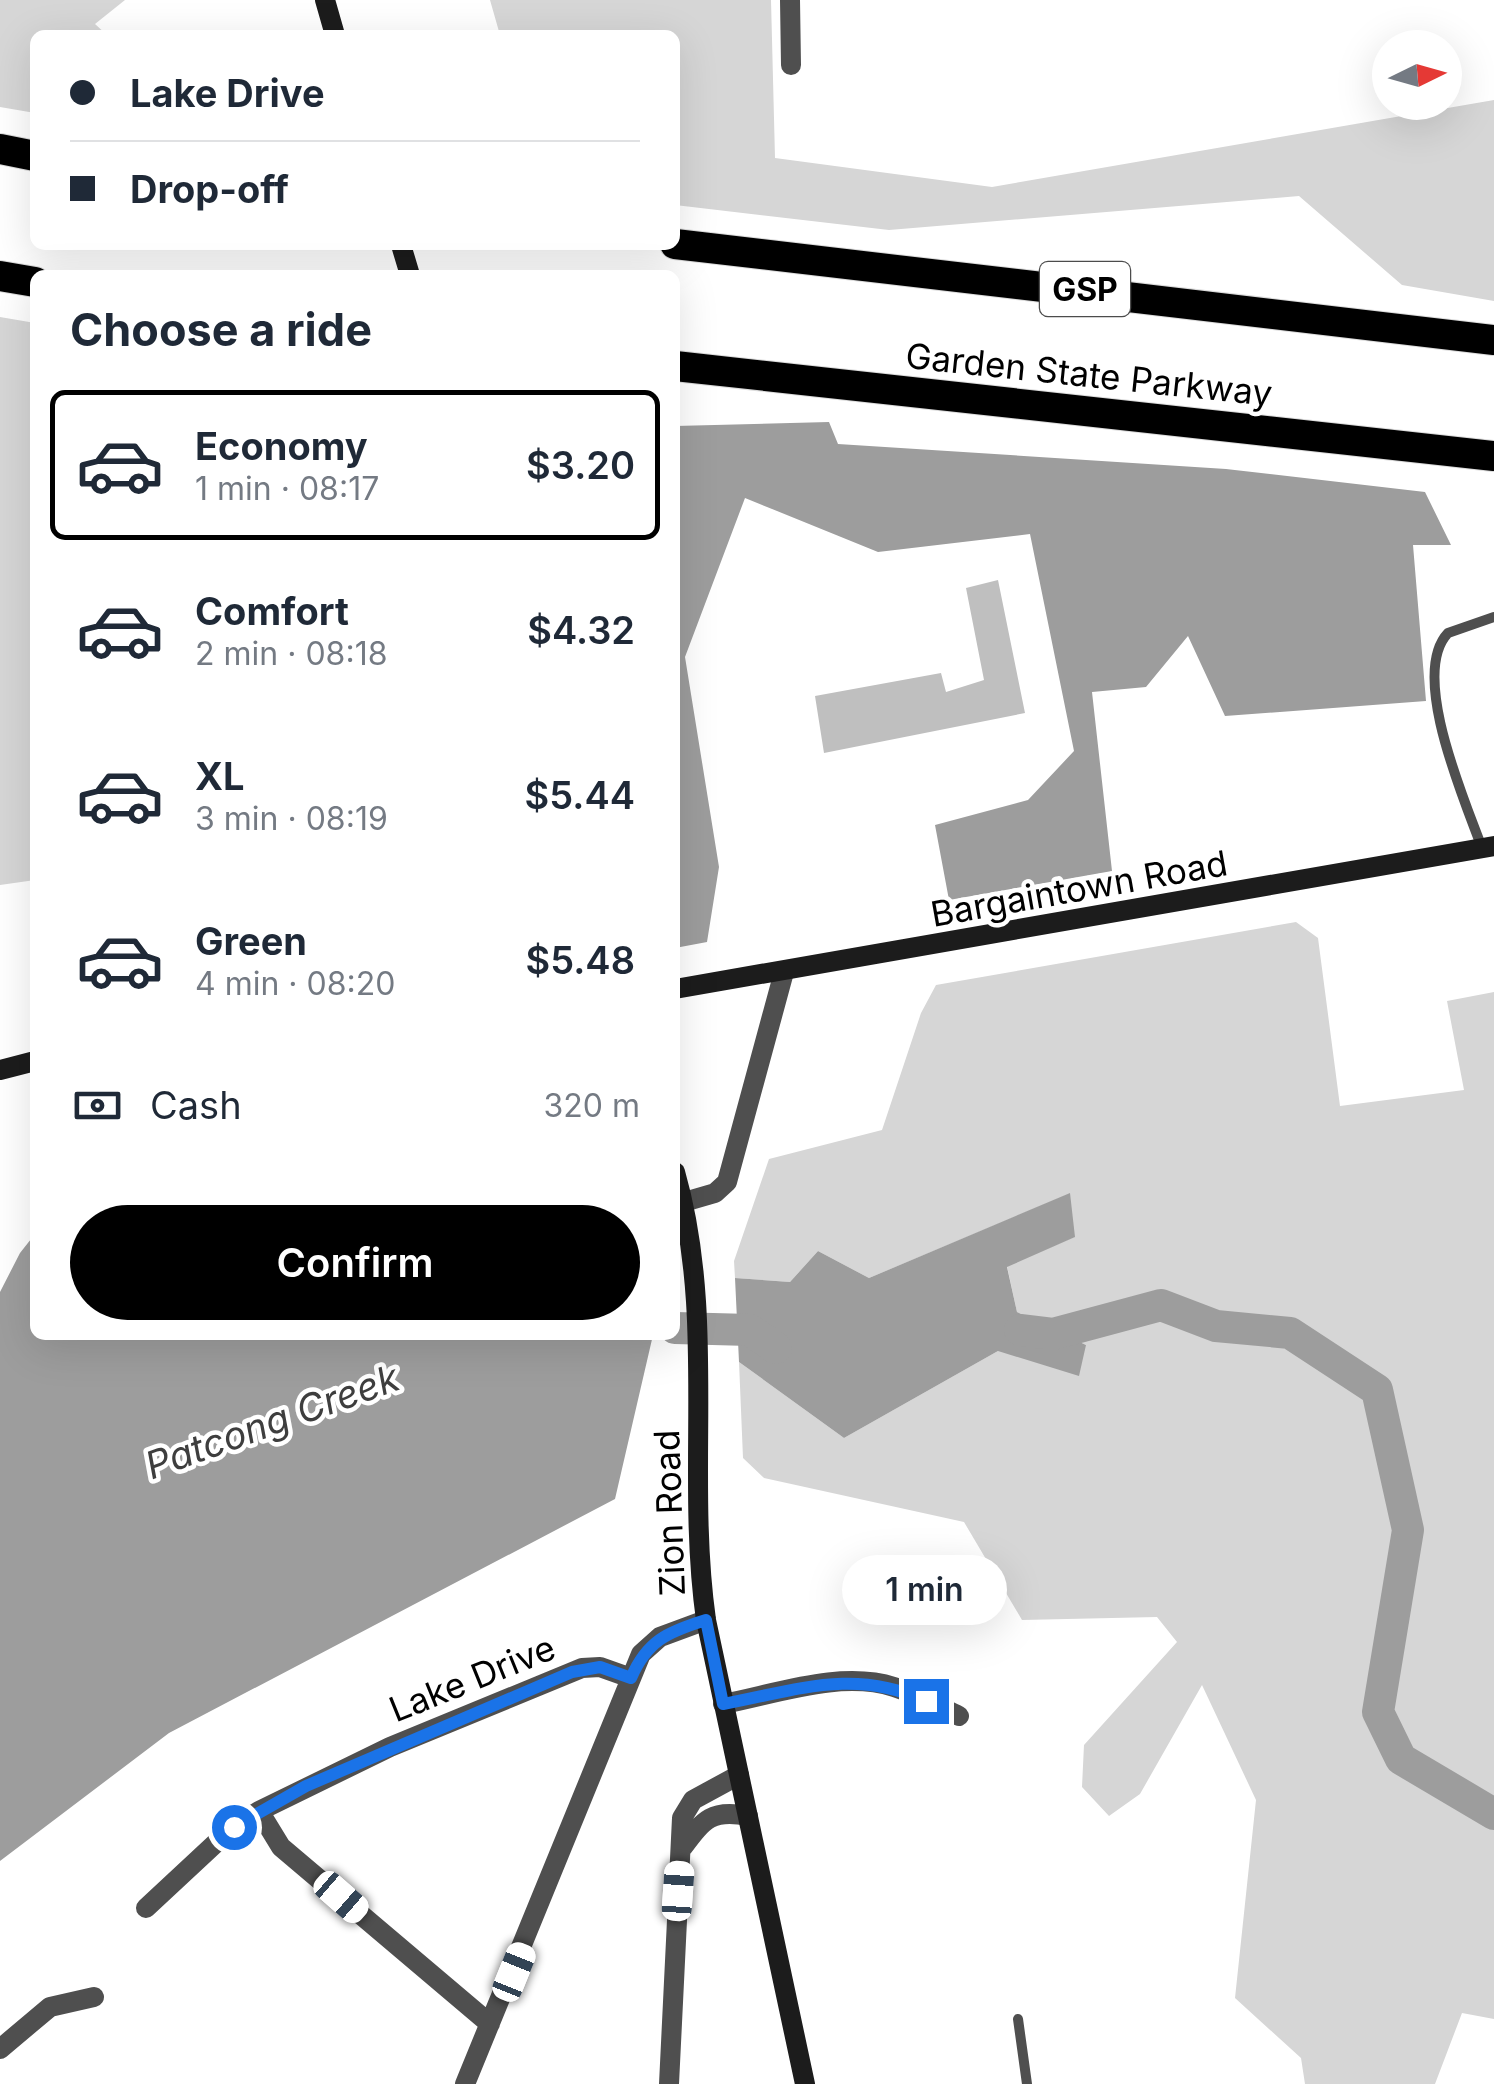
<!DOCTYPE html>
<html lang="en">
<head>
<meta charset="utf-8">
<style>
  :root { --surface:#fff; --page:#f2f2f3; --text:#1f2937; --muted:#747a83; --line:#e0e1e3; --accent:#000 }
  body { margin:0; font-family:Inter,sans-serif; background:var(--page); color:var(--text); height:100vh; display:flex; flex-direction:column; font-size:38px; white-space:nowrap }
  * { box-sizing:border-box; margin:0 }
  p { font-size:32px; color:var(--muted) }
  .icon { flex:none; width:55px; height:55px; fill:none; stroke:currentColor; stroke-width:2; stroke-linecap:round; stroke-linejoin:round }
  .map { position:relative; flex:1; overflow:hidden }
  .drawer { position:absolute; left:30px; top:270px; width:650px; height:1070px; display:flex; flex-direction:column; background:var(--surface); border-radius:15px; box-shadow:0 10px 40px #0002 }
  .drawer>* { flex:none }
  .top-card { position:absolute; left:30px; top:30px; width:650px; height:220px; border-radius:15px; box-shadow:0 10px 40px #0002; display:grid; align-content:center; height:220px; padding:0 40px; background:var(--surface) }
  .needle { width:65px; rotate:85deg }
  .controls { position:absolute; left:1372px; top:30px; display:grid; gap:20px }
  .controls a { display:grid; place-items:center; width:90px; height:90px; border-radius:50%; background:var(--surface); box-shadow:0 10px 40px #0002; font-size:50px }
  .end { position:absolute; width:45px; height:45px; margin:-22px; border:12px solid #1a73e8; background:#fff; box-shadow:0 0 0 5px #fff }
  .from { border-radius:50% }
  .bubble { position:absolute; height:70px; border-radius:35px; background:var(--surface); box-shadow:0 10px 40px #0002; font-size:32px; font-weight:600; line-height:70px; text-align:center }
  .car { position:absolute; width:30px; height:60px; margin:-30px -15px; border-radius:12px; box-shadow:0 0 8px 2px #0007; background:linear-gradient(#fff 24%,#345 0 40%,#fff 0 76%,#345 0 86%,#fff 0) }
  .top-card b { display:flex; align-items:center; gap:35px; height:95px; font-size:38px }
  .top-card b+b { border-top:2px solid var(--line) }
  .top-card i { width:25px; height:25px; background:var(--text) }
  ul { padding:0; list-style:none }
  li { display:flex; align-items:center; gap:30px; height:150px; margin:0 20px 15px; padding:0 20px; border:5px solid transparent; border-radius:15px }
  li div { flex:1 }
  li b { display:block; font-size:38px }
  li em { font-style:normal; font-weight:600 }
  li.on { border-color:var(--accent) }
  li>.icon { width:90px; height:90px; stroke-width:1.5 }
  h2 { padding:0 40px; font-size:45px; line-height:120px }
  .pay { display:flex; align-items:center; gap:25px; height:110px; padding:0 40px; font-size:38px }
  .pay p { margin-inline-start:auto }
  .cta { display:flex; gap:20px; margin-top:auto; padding:20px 40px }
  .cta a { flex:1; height:115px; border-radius:60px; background:var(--accent); color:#fff; font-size:40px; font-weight:600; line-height:115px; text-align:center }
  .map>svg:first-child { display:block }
  .green { fill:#d6d6d6 }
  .water { fill:#9d9d9d }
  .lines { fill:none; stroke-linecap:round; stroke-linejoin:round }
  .river { stroke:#9d9d9d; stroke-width:32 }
  .building { fill:#bfbfbf }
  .highway-casing { stroke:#dbdbdb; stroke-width:32 }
  .lane { stroke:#4f4f4f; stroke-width:10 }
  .street { stroke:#4f4f4f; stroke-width:20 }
  .secondary { stroke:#1c1c1c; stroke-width:20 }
  .highway { stroke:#000; stroke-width:30 }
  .route { stroke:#1a73e8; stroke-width:12 }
  .labels { text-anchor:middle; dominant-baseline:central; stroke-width:9; stroke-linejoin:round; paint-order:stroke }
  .shield { fill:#fff; stroke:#4c4c4c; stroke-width:2.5 }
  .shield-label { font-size:32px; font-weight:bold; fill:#000 }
  .street-label { font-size:35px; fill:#000; stroke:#fff }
  .water-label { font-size:38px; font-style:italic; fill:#3e3e3e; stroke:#fff }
</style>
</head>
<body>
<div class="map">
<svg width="1494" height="2084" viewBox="0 0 1494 2084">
  <rect width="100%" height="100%" fill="#fff"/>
  <!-- green -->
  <path class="green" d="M0,0h125l-30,24 12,11h-72v78l-35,-6z
    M490,0h281l4,158 217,29 502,-87v201l-92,-16 -103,-89 -410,34 -214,-25v-170h-175z
    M0,317l35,6v557l-35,5z
    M1296,922l22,16 22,168 124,-16 -17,-89 47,-9v1027l-32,-6 -27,71h-130l-4,-26 -66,-60 21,-198 -54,-115 -62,109 -31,22 -27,-29 2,-42 93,-103 -20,-25 -135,3 -58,-98 -200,-44 -21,-20 -4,-96 105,76 154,-87 88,-6 -69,-33 -10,-46 67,-29 -5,-43 -200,84 -51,-27 -28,31 -55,-4 -1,-17 35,-102 113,-29 39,-117 15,-28z"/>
  <!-- water -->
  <path class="water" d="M829,422l9,22 388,25 199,23 26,53h-38l13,156 -201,15 -37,-80 -42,51 -54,5 20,179 -163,29 -14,-75 93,-25 46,-49 -44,-217 -152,18 -133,-54 -60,159 34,210 -12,75 -32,6v-522z
    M1070,1193l5,44 -68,30 10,45 69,33 -7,31 -81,-25 -154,87 -105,-76 -4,-84 55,4 28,-31 51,27z
    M35,1234v101h618l-38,164 -446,234 -169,128v-569l20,-39z"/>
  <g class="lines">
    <!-- river -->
    <path class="river" d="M675,1328l75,2 26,18
      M1020,1330l33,4 108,-29 55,21 74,7 87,57 31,140 -30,182 23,47 93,55"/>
  </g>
  <!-- building -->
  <path class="building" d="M998,580l27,133 -201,40 -9,-57 126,-23 5,19 38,-12 -18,-92z"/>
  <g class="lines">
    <defs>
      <path id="highway" d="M0,149l35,7
        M675,244l819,96
        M0,276l35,6
        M675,366l819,90"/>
    </defs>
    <!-- highway casing -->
    <use href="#highway" class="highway-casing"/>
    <!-- lane -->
    <path class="lane" d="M1482,848c-17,-47 -73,-174 -34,-215l46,-16
      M1018,2019l9,65"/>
    <!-- street -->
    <path class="street" d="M790,0l1,65
      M684,1202l31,-9 12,-11 57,-210
      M723,1704c53,-10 118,-34 171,-17 22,7 44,19 65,29
      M259,1811l22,36 209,177
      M683,1847c21,-28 29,-38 65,-31
      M146,1908l87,-81 26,-16 131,-64 192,-79 18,-1 31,11
      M0,2049l50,-42 44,-10
      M465,2084l176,-430 19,-17 46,-17
      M669,2084l13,-266 11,-18 46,-25"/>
    <!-- secondary -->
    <path class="secondary" d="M325,0l10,35
      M401,245l9,30
      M675,989l819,-143
      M0,1070l35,-9
      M675,1172c42,147 10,299 31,448l99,464"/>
    <!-- highway -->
    <use href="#highway" class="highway"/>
  </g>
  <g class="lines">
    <!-- route -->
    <path class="route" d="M234,1827l72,-41 266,-114 28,-5 31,11c16,-37 36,-46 75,-58l17,84c75,-14 131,-36 203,-3"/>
  </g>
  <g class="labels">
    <!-- shield labels -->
    <rect class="shield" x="1040" y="262" width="90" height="54" rx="8"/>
    <g class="shield-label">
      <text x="1085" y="289">GSP</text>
    </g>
    <!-- street labels -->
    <g class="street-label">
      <text transform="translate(1089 374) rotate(6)">Garden State Parkway</text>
      <text transform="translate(1079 888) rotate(-10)">Bargaintown Road</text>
      <text transform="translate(669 1513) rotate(-92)">Zion Road</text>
      <text transform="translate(472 1678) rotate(-22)">Lake Drive</text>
    </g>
    <!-- water labels -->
    <g class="water-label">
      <text transform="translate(272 1421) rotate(-20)">Patcong Creek</text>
    </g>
  </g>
</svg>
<div class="controls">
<a><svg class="needle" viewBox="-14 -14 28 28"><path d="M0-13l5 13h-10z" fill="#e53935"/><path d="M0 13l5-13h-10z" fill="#747a83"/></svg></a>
</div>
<i class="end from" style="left:234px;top:1827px"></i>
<i class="end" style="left:926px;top:1701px"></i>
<div class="bubble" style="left:842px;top:1555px;width:165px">1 min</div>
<i class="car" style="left:678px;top:1891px;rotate:4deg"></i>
<i class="car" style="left:341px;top:1897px;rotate:131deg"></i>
<i class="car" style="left:514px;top:1972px;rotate:22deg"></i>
<div class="top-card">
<b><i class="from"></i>Lake Drive</b>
<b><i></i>Drop-off</b>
</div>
<section class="drawer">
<h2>Choose a ride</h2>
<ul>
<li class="on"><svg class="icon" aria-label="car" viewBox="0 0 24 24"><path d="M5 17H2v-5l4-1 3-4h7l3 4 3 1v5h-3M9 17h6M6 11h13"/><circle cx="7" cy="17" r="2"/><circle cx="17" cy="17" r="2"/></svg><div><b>Economy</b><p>1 min · 08:17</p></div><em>$3.20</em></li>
<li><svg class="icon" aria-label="car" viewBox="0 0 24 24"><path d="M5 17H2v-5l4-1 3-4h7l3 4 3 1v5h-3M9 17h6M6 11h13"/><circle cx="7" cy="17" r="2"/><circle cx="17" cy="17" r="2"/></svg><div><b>Comfort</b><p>2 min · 08:18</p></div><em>$4.32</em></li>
<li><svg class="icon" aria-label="car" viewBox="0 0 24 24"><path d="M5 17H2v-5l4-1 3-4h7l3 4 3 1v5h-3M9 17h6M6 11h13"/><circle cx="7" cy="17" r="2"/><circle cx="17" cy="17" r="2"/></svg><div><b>XL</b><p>3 min · 08:19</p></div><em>$5.44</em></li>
<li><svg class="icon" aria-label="car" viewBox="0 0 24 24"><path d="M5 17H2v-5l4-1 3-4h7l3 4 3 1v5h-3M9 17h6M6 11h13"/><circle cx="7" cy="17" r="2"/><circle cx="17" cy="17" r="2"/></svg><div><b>Green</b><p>4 min · 08:20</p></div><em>$5.48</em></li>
</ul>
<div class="pay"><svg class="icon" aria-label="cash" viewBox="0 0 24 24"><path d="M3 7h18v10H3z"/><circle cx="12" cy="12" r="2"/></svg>Cash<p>320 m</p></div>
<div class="cta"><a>Confirm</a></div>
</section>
</div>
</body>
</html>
